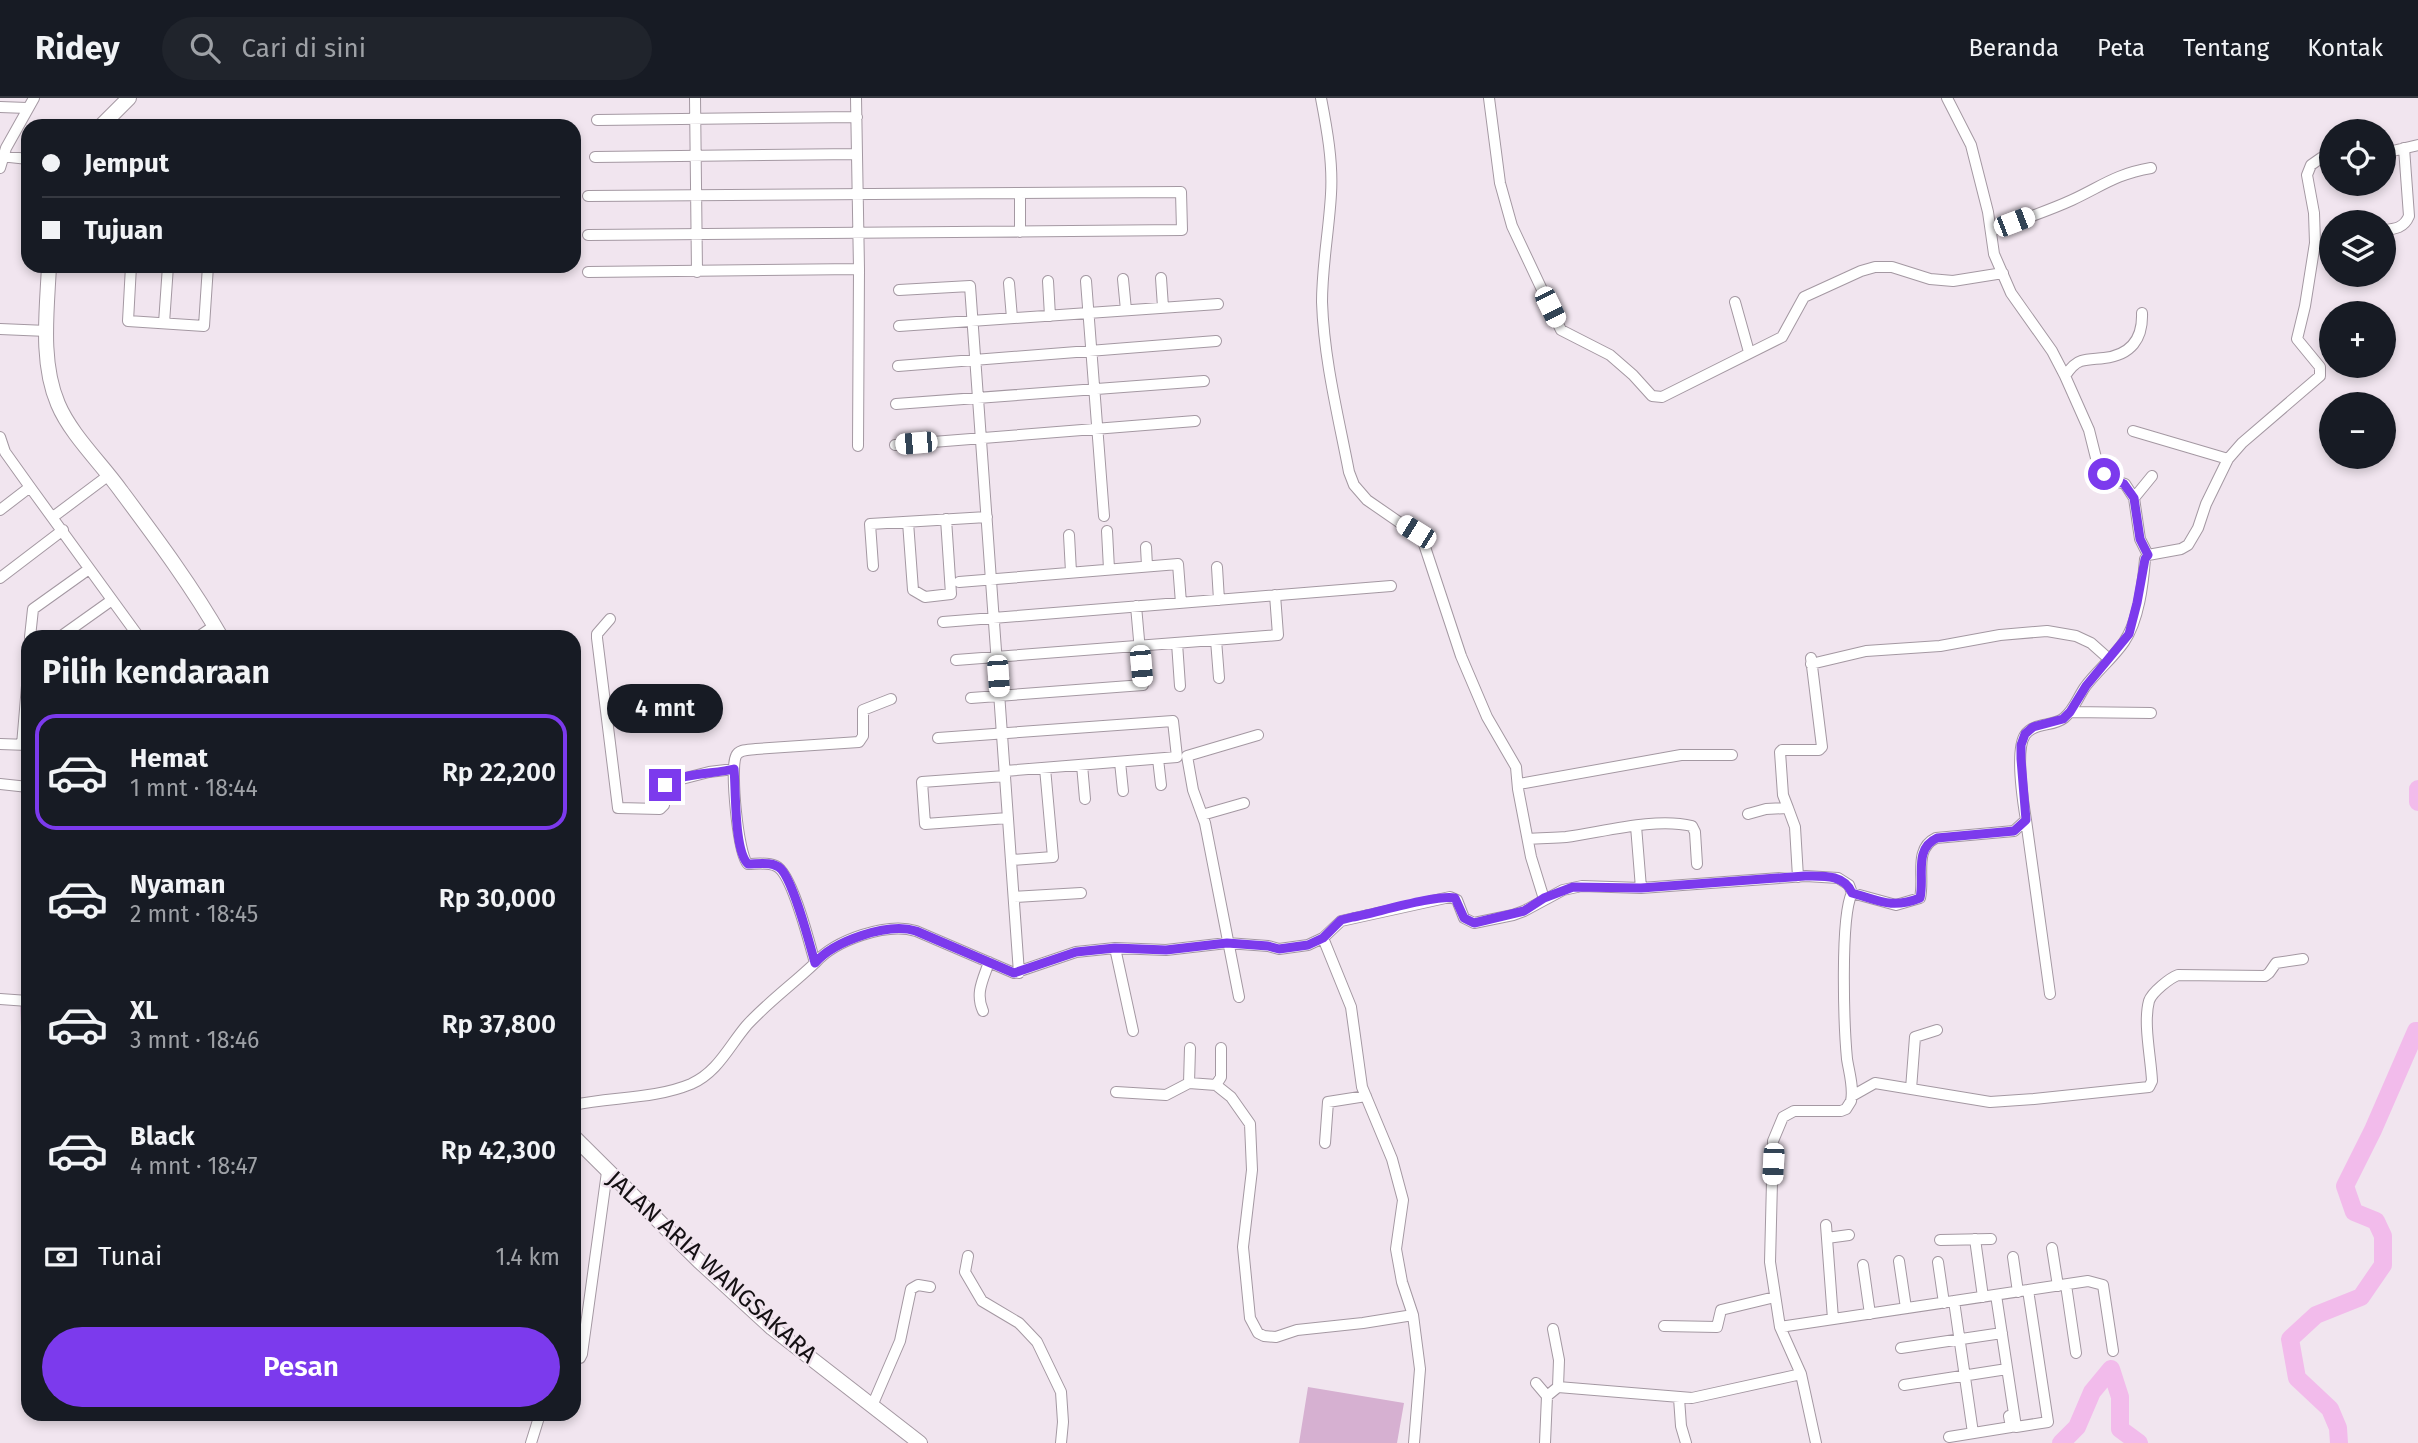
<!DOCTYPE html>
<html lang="id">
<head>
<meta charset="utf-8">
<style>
  :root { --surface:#171b24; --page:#20242c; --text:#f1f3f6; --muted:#9ea1a6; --line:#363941; --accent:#7c3aed }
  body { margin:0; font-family:"Fira Sans",sans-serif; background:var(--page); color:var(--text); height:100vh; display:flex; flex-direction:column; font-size:26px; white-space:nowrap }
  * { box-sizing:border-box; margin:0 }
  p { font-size:23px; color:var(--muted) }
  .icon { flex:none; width:38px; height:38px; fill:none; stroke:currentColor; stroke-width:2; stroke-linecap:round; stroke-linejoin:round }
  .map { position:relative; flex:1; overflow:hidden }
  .details { position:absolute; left:21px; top:532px; width:560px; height:791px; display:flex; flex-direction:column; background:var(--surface); border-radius:21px; box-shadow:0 4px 10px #0003 }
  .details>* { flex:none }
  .banner { position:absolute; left:21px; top:21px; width:560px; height:154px; border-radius:21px; box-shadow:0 4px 10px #0003; display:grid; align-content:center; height:154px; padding:0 21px; background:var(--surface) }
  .tools { position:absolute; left:2319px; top:21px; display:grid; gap:14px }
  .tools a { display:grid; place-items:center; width:77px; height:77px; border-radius:50%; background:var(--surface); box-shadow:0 4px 10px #0003; font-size:35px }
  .end { position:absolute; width:32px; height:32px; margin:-16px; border:9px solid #7c3aed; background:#fff; box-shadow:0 0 0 4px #fff }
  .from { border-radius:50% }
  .bubble { position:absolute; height:49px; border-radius:24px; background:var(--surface); box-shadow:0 4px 10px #0003; font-size:23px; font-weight:600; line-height:49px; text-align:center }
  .car { position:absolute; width:21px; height:42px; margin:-21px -10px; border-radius:9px; box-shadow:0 0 5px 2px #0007; background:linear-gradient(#fff 24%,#345 0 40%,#fff 0 76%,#345 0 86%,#fff 0) }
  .banner b { display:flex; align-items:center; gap:24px; height:66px; font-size:26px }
  .banner b+b { border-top:2px solid var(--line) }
  .banner i { width:18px; height:18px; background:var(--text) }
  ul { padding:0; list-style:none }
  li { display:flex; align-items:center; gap:21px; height:116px; margin:0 14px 10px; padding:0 7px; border:4px solid transparent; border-radius:21px }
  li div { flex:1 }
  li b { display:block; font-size:26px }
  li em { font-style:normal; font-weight:600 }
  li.current { border-color:var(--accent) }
  li>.icon { width:63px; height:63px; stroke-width:1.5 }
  h2 { padding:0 21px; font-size:32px; line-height:84px }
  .pay { display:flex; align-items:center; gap:18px; height:77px; padding:0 21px; font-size:26px }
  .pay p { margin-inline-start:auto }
  .primary-button { display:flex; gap:14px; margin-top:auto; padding:14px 21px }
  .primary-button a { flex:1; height:80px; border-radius:42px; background:var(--accent); color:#fff; font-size:28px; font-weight:600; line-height:80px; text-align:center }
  header { display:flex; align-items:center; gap:42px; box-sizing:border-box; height:98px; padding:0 35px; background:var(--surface); border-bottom:2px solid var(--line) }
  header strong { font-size:33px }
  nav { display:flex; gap:38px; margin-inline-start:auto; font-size:24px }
  .search { width:490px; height:63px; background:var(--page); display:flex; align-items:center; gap:18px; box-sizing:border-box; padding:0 24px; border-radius:38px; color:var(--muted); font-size:26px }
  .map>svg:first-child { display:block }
  .green { fill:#d6b0d1 }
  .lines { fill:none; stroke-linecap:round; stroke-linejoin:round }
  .river { stroke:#f2bbeb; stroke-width:18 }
  .minor-casing { stroke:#a498a2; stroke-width:12 }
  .tertiary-casing { stroke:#a498a2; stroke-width:16 }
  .minor { stroke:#fff; stroke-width:10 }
  .tertiary { stroke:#fff; stroke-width:14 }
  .route { stroke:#7c3aed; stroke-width:9 }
  .labels { text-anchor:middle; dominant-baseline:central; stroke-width:5; stroke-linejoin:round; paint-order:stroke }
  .street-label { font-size:24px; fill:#141013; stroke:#f1e5ef }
</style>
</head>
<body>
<header>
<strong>Ridey</strong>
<div class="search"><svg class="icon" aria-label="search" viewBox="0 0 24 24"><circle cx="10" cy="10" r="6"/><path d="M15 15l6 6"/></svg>Cari di sini</div>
<nav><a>Beranda</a><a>Peta</a><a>Tentang</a><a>Kontak</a></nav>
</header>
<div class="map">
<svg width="2418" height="1345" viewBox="0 0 2418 1345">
  <rect width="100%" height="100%" fill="#f1e5ef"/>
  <!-- green -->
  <path class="green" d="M20,903l8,1v178h-1z
    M1308,1289l96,16 -7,40h-98z"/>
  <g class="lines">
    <!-- river -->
    <path class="river" d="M2418,691v13
      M2061,1345l16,-16 15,-35 19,-23 9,28v32l19,14
      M2339,1345l-1,-15 -8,-19 -33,-31 -7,-39 26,-24 45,-18 22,-32v-29l-7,-15 -22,-9 -9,-26 28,-56 43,-99h2"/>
    <defs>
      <path id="minor" d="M695,0l2,174
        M856,0l3,171 -1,177
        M1321,0c6,31 12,64 10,96 -2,36 -9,72 -9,108 2,58 16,113 27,170l5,13 13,15 55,38 39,118 26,61 29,50 2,22 13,68 13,42
        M1489,0l11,85 12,43 49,104 49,25 23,20 19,21 10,1 120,-60 22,-40 57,-26 14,-4h17l38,12 23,2 50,-8
        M1947,0l24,47 17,67 6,42 17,39 41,58 13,25 24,54 9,36 14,14 13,4 9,14
        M0,9l27,1
        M597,22l260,-3
        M2384,55l34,-8
        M0,58l28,3
        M595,59l262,-3
        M0,70l6,-20 28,-50
        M1020,95v39
        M2384,132c11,-1 20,-2 25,-14l-5,-68
        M1991,133c26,-10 55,-19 81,-31 30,-14 44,-26 79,-32
        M588,137l594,-5 -1,-38 -593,4
        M131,168l-3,55 76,5 4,-60
        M588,174l271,-3
        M1161,180l2,29
        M1123,181l3,31
        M1048,183l2,35
        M1086,183l18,235
        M1009,185l3,35
        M899,192l71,-4 49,687
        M1735,204l14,50
        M164,225l4,-57
        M899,228l319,-22
        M0,231l47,2
        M898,268l318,-25
        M2065,278c4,-6 9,-13 16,-15 7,-2 16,-2 23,-3 27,-3 39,-19 38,-45
        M896,306l308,-23
        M2133,333l95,28
        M0,339l5,15 25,35 109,150
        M895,347l300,-24
        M0,412l30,-23
        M53,419l56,-42
        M908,424l5,68 12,7 26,-3 -5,-75
        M1107,433l2,38
        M1069,437l2,37
        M1146,449l1,19
        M2148,457l-8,-16 -6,-41 18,-22
        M873,468l-3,-42 117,-7
        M1217,469l2,33
        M0,480l63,-48
        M959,484l219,-18 3,39
        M610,521l-13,15v4l21,170 42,1 4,-4 2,-22 43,-11 25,-3
        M943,524l448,-36
        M30,539l3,-28 56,-40
        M60,539l52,-37
        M198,539l16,-11
        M1216,542l3,38
        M1177,545l3,43
        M956,562l322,-25 -3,-40
        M1811,566l55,-13 74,-5 60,-11 47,-4 29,5 15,7 18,16
        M971,600l172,-13 -7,-79
        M2070,614l81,1
        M938,640l235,-17 4,36 -172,14
        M0,646l28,1
        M22,647l6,-71
        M1158,661l3,26
        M1120,664l3,29
        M1082,667l3,34
        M1005,678l-83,6 3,42 83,-6
        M0,686l28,3
        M1519,686l162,-29h51
        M1788,710l7,19 3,50
        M1748,716l18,-5 22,-1 -5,-13 -3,-43 2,-2h37l3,-3 -11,-89
        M1202,717l42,-12
        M2026,722l24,174
        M1636,728l5,62
        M1528,741c12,-1 26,-1 38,-2 37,-5 89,-20 126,-11l3,6 2,32
        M1011,762l42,-3 -8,-89
        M1014,799l67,-4
        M1323,840l28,69 11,80 30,72 11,41 -7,49 6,33 11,33 7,54 -6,74
        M1115,850l18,83
        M815,865c20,-23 72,-41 101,-32l98,42 62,-21 39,-4 51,2 61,-7 41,3 11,3 29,-4 15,-7 18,-17 109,-24 7,3 7,18 10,5 39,-8 11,-4 39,-21 19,-4 59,2 165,-12 32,2 11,7 3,8
        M1239,899l-34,-174 -12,-33 -6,-34 71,-21
        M0,901l28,2
        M983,913c-8,-18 0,-31 6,-49
        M1189,985l1,-35
        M1216,987l5,-8v-29
        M1911,991l4,-52 22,-7
        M1116,994l50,3 23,-12 27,2 15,12 19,27 2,46 -9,77 7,71 8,15 6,3 12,1 21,-7 66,-7 50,-8
        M1852,998l23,-13 115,19 44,-3 115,-12 3,-6c-1,-23 -9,-58 -3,-80 3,-9 21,-23 29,-26l87,1 4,-3 7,-10 27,-4
        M574,1007c38,-8 81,-6 117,-21 27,-12 38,-38 56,-59 20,-22 46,-41 68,-62 -5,-18 -23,-90 -39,-97 -9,-4 -19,-2 -28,-2 -10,-8 -18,-95 -12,-108 3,-7 13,-6 20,-7l103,-7 4,-6v-26l28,-11
        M1325,1045l3,-41 38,-6
        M1826,1127l7,94
        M1827,1140l22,-3
        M1975,1141l8,58
        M1940,1142l51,-1
        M2052,1150l6,38
        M968,1158l-3,16 17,29 37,22 18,19 24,50 2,30 -2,21
        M2013,1159l5,35
        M1899,1163l7,47
        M1938,1164l6,41
        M1863,1167l7,49
        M2066,1187l10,68
        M1996,1197l20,132 32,-5 -20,-132
        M1954,1203l19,132
        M1664,1228l53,1 4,-17 54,-13
        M1780,1229l308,-46 15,4 10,66
        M1553,1231l6,31 -1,27
        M1901,1250l101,-15
        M574,1260h6l2,-4 25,-182
        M1536,1285l11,13 11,-9 134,11 109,-24
        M1904,1287l103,-16
        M1679,1300l2,28 5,17
        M872,1308l28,-65 11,-52 7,-4 12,2
        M1949,1339l62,-10 -2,-11
        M531,1345l9,-29
        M1545,1345l2,-47
        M1816,1345l-15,-69 -21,-47 -10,-65 3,-121 10,-24 11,-6h47l5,-2 5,-8c3,-13 -2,-29 -4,-42 -3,-32 -7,-142 5,-166l44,12 24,-7c5,-21 -7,-49 16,-60l78,-7 12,-11c-3,-18 -11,-70 -1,-85 9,-13 28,-8 39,-17 10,-8 14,-21 21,-31 12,-16 28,-29 39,-45 15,-22 19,-58 21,-83l3,-4 33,-6 7,-4 10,-17 8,-24 22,-45 14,-16 78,-67v-9l-23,-28 8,-33 10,-63 -1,-30 -7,-38 4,-10 10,-7 10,-1"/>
      <path id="tertiary" d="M101,28l28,-28
        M49,168c-2,44 -9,96 9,138 13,31 44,60 63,87 35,47 71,95 100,146
        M574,1039l125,124 73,67 148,115"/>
    </defs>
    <!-- minor casing -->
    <use href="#minor" class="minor-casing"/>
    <!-- tertiary casing -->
    <use href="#tertiary" class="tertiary-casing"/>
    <!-- minor -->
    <use href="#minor" class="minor"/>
    <!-- tertiary -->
    <use href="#tertiary" class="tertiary"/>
  </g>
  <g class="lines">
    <!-- route -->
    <path class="route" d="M665,687c15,-12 50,-11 69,-16 2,21 0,82 14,95 10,0 25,-3 33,5 13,14 28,73 34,94 19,-22 73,-41 101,-32l98,42 62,-21 39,-4 51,2 61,-7 41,3 11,3 29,-4 15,-7 18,-18 12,-3c22,-4 85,-23 102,-19l9,20 10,5 50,-12 20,-13 29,-11 68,1 164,-12c18,0 39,-2 47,17 28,8 40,16 68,5 5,-21 -7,-49 17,-60l77,-7 12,-11 -5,-61v-14l4,-11 8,-7 30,-8 7,-7 16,-26 43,-52 8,-31 8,-44 3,-4 -8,-16 -6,-41 -10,-14 -20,-10"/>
  </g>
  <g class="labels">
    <!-- street labels -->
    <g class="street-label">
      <text transform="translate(712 1169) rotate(42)">JALAN ARIA WANGSAKARA</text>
    </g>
  </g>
</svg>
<div class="tools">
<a><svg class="icon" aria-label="locate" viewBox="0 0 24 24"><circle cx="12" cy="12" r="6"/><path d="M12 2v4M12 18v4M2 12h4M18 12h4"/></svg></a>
<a><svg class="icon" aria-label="layers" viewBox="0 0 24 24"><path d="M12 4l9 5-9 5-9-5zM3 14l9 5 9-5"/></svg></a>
<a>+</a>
<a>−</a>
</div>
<i class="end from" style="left:2104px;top:376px"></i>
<i class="end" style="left:665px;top:687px"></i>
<div class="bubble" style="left:607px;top:586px;width:116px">4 mnt</div>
<i class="car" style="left:2014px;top:124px;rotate:69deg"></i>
<i class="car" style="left:1550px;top:209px;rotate:154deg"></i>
<i class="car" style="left:916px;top:345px;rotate:265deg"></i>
<i class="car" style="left:1416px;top:434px;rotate:302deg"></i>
<i class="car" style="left:1141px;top:568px;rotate:175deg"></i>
<i class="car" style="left:998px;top:578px;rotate:176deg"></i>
<i class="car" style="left:1773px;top:1066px;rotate:183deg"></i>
<div class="banner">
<b><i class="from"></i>Jemput</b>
<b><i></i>Tujuan</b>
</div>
<section class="details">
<h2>Pilih kendaraan</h2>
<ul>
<li class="current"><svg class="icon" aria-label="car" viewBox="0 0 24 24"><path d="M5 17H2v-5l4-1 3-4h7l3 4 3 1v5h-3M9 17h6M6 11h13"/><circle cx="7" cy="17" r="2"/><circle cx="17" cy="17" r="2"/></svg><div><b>Hemat</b><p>1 mnt · 18:44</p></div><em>Rp 22,200</em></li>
<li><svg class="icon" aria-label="car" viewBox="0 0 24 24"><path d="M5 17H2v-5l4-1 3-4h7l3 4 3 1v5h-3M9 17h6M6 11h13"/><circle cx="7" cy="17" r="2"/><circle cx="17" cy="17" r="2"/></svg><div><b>Nyaman</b><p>2 mnt · 18:45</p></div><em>Rp 30,000</em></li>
<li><svg class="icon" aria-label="car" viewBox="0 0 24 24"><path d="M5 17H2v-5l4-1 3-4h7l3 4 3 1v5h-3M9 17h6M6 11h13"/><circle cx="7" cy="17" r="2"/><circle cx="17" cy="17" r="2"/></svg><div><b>XL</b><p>3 mnt · 18:46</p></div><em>Rp 37,800</em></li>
<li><svg class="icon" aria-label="car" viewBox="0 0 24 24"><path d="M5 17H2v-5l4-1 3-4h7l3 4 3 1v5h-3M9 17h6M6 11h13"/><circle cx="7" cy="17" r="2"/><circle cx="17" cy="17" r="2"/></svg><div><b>Black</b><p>4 mnt · 18:47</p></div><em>Rp 42,300</em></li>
</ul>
<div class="pay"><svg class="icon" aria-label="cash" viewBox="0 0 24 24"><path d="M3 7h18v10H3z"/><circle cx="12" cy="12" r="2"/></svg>Tunai<p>1.4 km</p></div>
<div class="primary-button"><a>Pesan</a></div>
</section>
</div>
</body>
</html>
